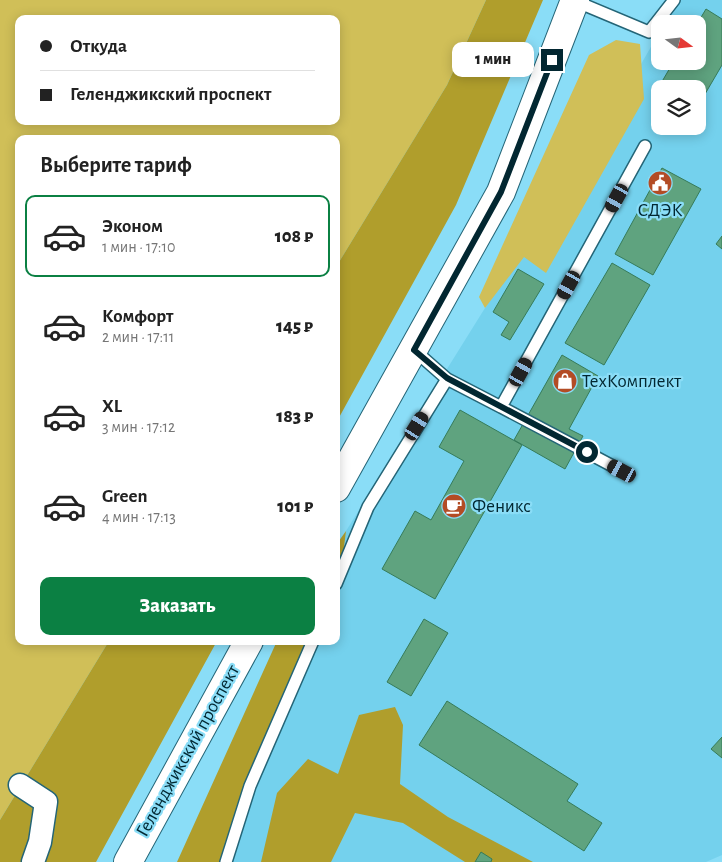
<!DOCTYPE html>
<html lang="ru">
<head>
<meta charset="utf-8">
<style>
  :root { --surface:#fff; --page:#f6f6f6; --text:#222; --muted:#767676; --line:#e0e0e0; --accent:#0b8043 }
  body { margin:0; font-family:"Alegreya Sans",sans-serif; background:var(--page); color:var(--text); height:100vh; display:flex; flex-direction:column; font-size:19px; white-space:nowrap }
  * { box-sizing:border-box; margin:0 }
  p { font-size:16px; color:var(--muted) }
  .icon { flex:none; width:28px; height:28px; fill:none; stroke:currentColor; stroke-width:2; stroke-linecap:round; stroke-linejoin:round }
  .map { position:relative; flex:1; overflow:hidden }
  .details { position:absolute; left:15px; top:135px; width:325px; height:510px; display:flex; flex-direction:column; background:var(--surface); border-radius:10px; box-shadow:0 2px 12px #0003 }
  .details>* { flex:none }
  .banner { position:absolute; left:15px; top:15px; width:325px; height:110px; border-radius:10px; box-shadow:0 2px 12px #0003; display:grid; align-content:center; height:110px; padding:0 25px; background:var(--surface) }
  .needle { width:32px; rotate:105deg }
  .buttons { position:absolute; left:651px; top:15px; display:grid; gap:10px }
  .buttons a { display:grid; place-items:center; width:55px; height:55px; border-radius:10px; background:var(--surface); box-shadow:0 2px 12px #0003; font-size:25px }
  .end { position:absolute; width:22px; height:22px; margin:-11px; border:6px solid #022731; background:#fff; box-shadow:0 0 0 2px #fff }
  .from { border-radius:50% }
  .bubble { position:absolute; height:35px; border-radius:10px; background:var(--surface); box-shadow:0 2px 12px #0003; font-size:16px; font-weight:800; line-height:35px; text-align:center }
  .car { position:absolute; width:15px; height:30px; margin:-15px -8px; border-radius:6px; box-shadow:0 0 4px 1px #0007; background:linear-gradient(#222 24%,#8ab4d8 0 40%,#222 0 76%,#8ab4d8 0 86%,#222 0) }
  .banner b { display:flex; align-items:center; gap:18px; height:48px; font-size:19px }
  .banner b+b { border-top:1px solid var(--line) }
  .banner i { width:12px; height:12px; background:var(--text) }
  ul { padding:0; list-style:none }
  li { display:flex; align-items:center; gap:15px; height:82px; margin:0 10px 8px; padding:0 15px; border:2px solid transparent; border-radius:10px }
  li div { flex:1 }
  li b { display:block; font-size:19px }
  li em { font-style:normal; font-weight:800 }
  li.on { border-color:var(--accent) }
  li>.icon { width:45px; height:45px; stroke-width:1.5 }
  h2 { padding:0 25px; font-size:22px; line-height:60px }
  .action { display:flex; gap:10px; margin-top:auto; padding:10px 25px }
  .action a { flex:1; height:58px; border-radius:10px; background:var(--accent); color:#fff; font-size:20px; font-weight:800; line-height:58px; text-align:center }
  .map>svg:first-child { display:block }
  .built { fill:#74d1ed; fill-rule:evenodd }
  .green { fill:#d0bf58; fill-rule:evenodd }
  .forest { fill:#b09e2c }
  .building { fill:#5fa37f; stroke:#367b59 }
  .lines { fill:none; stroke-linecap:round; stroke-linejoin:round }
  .service-casing { stroke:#246577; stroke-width:14 }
  .minor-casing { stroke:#246577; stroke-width:25 }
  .primary-casing { stroke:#246577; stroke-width:30 }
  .service { stroke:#fff; stroke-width:11 }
  .minor { stroke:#fff; stroke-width:22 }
  .primary { stroke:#fff; stroke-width:28 }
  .route { stroke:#022731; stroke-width:6 }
  .labels { text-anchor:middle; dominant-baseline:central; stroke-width:4.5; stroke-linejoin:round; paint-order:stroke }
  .poi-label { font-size:19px; fill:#022731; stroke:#8addf7; text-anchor:start }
  .street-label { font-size:19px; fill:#022731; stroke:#8addf7 }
</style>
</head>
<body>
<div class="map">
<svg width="722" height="862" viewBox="0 0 722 862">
  <rect width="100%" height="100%" fill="#8addf7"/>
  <!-- built -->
  <path class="built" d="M678,0h44v855l-16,7h-480l85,-221h25v-57l5,-12 5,-41 139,-223 143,-221 32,-56v30h38v-37h-34zM660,89h38v37h-38z"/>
  <!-- green -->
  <path class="green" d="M0,0h486l-39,85 -111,182v-128h-317v502h90l-109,179zM19,19h317v102h-317z
    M616,40l24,4 4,55 -98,174 -22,-16 -39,51 -6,-11 110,-242z"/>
  <!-- forest -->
  <path class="forest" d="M486,0h57l-87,205 -120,218v-156l111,-182z
    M346,531l-5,41 -5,12v-39z
    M109,641h108l-121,221h-96v-42z
    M277,641h34l-85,221h-49z
    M395,707l8,18 -3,59 48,33 85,45h-68l-62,-39 -48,-10 -24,49h-70l16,-69 31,-34 30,15 21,-59z"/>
  <!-- building -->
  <path class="building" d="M706,9l16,10v46l-24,41v-17h-38v12l-7,-4 21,-36h24l-1,-37z
    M662,168l39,21 -48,86 -38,-21z
    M722,236v13l-6,-5z
    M612,263l38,22 -46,80 -39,-22z
    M518,269l26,15 -34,56 -9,-5 8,-13 -16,-10z
    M562,355l36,21 -29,53 14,7 -18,33 -51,-29z
    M460,410l62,35 -87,154 -53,-30 33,-58 16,9 33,-59 -25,-14z
    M424,619l24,14 -37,63 -24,-14z
    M447,701l131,83 -11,17 35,22 -18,28 -165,-106z
    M722,737v21l-11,-9z
    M481,852l11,7 -1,3h-16z"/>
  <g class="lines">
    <defs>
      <path id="service" d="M575,1l74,31 25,-32
        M414,350l33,29
        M501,407l121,64
        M336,584l32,-77 79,-128 54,28 144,-261
        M226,862l24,-76 63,-145"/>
      <path id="minor" d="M20,785l26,17 -6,40 -7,20"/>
      <path id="primary" d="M336,488l165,-296 74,-192
        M128,862l121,-221"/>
    </defs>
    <!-- service casing -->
    <use href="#service" class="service-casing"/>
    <!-- minor casing -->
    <use href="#minor" class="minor-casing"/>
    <!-- primary casing -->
    <use href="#primary" class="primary-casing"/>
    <!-- service -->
    <use href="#service" class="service"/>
    <!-- minor -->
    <use href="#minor" class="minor"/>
    <!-- primary -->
    <use href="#primary" class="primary"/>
  </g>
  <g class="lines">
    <!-- route -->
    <path class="route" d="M552,60l-51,132 -87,158 33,28 140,74"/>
  </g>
  <!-- icons -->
  <defs>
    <symbol id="civic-disc" viewBox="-11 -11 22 22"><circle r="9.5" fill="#b34c25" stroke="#8addf7"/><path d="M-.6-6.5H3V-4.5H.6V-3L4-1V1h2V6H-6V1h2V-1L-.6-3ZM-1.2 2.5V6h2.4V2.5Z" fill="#fff"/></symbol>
    <symbol id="shop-disc" viewBox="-11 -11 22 22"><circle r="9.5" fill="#b34c25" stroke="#8addf7"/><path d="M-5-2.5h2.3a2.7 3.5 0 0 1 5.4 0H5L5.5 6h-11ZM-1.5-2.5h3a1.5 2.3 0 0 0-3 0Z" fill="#fff"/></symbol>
    <symbol id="cafe-disc" viewBox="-11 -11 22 22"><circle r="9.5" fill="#b34c25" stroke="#8addf7"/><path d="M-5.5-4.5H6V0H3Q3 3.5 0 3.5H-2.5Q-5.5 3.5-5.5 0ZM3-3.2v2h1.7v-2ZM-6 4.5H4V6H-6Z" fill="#fff"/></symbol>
  </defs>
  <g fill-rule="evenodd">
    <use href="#civic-disc" x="646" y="169" width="28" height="28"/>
    <use href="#shop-disc" x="551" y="367" width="28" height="28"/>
    <use href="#cafe-disc" x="440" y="492" width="28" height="28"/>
  </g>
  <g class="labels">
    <!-- poi labels -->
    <g class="poi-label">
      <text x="660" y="210" text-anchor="middle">СДЭК</text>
      <text x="582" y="381">ТехКомплект</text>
      <text x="472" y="506">Феникс</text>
    </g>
    <!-- street labels -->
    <g class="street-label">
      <text transform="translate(188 751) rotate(-61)">Геленджикский проспект</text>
    </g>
  </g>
</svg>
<div class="buttons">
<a><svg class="needle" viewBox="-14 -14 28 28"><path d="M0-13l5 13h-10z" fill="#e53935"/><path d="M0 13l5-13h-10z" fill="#767676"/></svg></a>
<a><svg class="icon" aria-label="layers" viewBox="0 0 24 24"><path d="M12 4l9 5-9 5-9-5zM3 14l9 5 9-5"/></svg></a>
</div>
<i class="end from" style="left:587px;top:452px"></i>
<i class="end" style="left:552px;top:60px"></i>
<div class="bubble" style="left:452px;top:42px;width:82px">1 мин</div>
<i class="car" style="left:617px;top:198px;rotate:209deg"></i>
<i class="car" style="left:569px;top:285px;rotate:209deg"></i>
<i class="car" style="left:521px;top:372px;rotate:29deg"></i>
<i class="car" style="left:417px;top:426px;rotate:32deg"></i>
<i class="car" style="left:622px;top:471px;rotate:298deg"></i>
<div class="banner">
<b><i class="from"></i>Откуда</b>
<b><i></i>Геленджикский проспект</b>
</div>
<section class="details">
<h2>Выберите тариф</h2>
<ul>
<li class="on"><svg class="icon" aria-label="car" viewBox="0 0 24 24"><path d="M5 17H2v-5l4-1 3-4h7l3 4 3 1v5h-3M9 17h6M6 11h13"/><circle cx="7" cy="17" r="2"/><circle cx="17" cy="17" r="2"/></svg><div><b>Эконом</b><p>1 мин · 17:10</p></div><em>108 ₽</em></li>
<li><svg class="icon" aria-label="car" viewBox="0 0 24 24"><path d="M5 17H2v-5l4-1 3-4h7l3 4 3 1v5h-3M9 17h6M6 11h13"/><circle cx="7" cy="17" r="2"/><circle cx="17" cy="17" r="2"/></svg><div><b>Комфорт</b><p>2 мин · 17:11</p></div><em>145 ₽</em></li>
<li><svg class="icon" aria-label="car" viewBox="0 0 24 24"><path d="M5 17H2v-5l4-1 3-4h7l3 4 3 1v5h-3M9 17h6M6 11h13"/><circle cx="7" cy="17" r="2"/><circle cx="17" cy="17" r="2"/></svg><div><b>XL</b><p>3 мин · 17:12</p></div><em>183 ₽</em></li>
<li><svg class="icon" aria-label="car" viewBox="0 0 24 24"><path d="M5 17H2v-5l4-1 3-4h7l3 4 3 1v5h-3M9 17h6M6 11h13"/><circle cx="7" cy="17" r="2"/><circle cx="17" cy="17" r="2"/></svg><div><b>Green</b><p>4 мин · 17:13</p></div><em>101 ₽</em></li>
</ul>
<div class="action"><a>Заказать</a></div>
</section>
</div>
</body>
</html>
